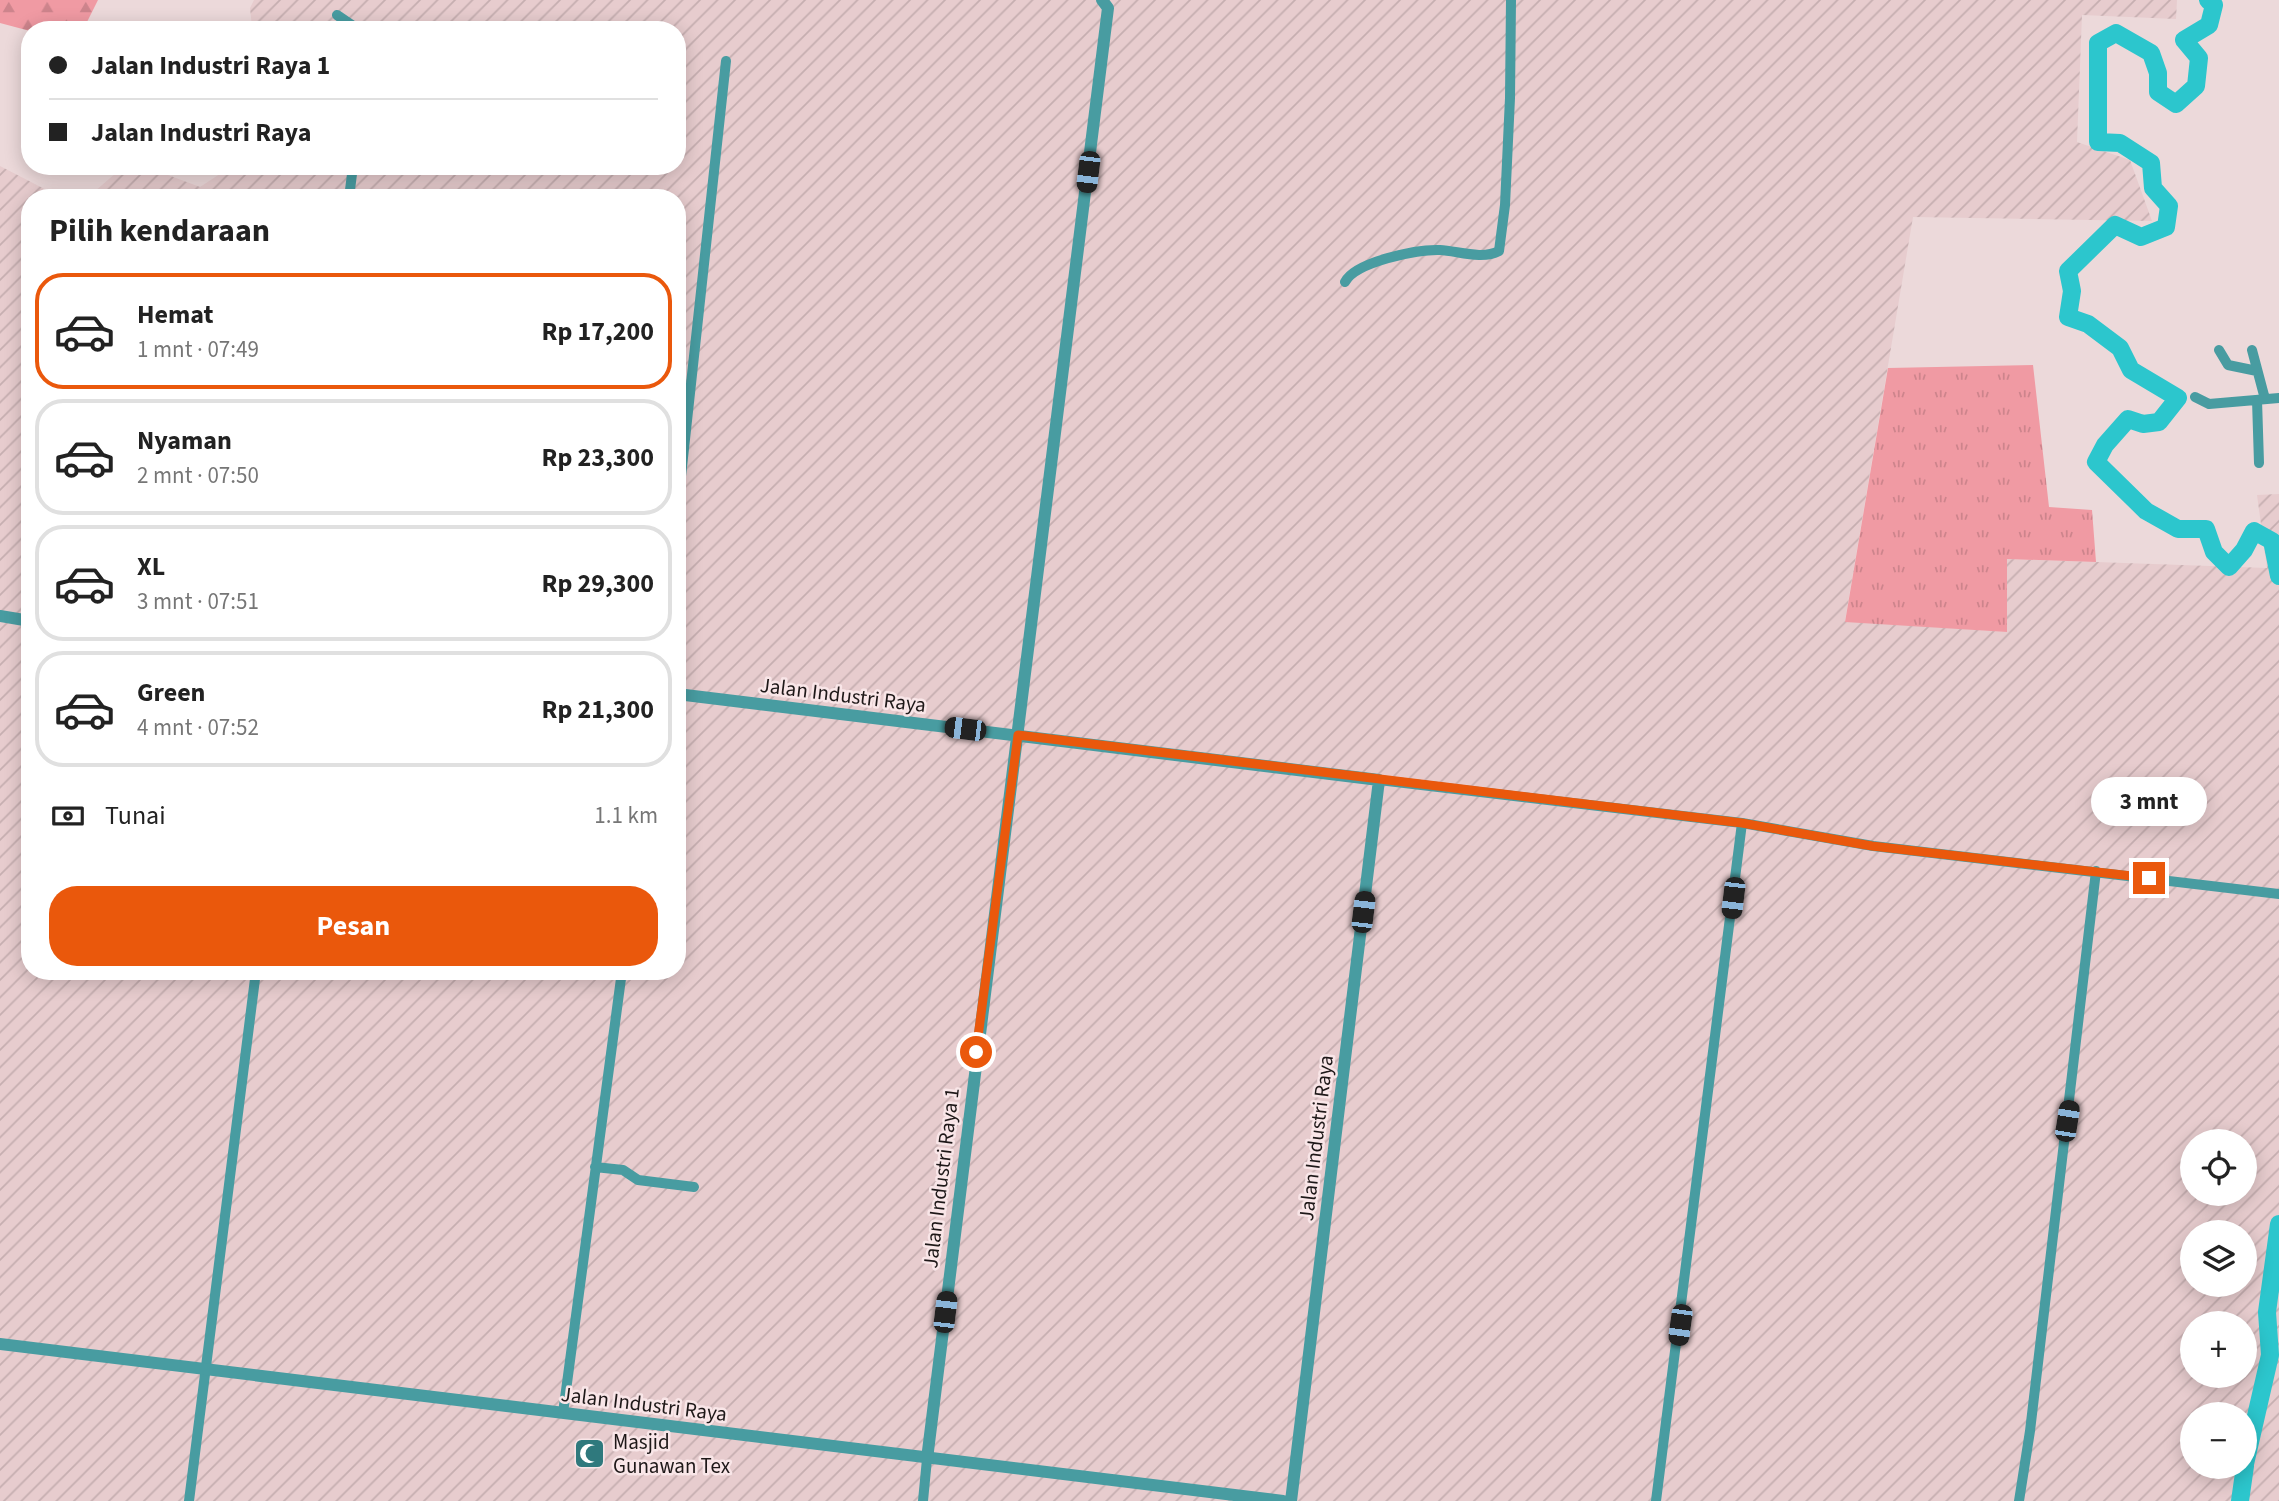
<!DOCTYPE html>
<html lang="id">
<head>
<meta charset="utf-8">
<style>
  :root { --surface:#fff; --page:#f2f2f2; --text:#222; --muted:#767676; --line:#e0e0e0; --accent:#ea580c }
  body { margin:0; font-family:"Source Sans 3",sans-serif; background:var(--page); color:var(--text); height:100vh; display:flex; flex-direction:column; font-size:26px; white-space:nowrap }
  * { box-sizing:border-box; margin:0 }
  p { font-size:23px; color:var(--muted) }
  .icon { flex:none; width:38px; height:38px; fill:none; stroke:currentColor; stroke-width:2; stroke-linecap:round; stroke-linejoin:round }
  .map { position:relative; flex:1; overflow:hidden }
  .panel { position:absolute; left:21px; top:189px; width:665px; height:791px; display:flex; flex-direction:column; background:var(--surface); border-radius:28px; box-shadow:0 4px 18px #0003 }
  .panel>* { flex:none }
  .guide { position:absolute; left:21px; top:21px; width:665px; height:154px; border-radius:28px; box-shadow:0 4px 18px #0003; display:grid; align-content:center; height:154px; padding:0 28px; background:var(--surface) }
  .controls { position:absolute; left:2180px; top:1129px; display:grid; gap:14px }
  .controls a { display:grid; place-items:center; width:77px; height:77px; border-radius:50%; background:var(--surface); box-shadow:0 4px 18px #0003; font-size:35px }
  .end { position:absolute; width:32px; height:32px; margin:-16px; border:9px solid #ea580c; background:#fff; box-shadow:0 0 0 4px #fff }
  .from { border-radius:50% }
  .bubble { position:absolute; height:49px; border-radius:24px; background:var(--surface); box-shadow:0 4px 18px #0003; font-size:23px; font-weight:700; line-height:49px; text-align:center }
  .car { position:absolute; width:21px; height:42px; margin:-21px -10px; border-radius:9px; box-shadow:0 0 5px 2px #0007; background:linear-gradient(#222 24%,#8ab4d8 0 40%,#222 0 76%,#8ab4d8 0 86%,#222 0) }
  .guide b { display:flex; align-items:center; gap:24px; height:66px; font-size:26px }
  .guide b+b { border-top:2px solid var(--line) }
  .guide i { width:18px; height:18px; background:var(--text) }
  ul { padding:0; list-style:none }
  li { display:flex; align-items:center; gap:21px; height:116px; margin:0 14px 10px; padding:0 14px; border:4px solid var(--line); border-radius:28px }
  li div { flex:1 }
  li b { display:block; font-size:26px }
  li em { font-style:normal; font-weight:700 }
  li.on { border-color:var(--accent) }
  li>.icon { width:63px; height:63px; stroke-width:1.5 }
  h2 { padding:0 28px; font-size:32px; line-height:84px }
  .pay { display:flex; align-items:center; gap:18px; height:77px; padding:0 28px; font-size:26px }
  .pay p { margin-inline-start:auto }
  .action { display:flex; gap:14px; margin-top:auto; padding:14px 28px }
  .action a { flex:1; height:80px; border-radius:28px; background:var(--accent); color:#fff; font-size:28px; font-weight:700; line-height:80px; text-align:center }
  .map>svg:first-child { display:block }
  .industrial { fill:url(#industrial-furrows); fill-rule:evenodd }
  .grass { fill:url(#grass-tufts) }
  .forest { fill:url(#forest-firs) }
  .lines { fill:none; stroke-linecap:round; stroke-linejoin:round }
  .river { stroke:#2cc6cd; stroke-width:18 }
  .minor { stroke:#489ca1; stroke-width:10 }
  .tertiary { stroke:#489ca1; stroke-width:12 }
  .route { stroke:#ea580c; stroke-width:9 }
  .labels { text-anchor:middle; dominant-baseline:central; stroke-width:5; stroke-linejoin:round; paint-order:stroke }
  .street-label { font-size:21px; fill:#1e1818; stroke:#f9e6e8 }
  .poi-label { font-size:21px; fill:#1e1818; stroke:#f9e6e8; text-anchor:start }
</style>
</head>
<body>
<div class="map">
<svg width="2279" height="1501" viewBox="0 0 2279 1501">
  <defs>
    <pattern id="industrial-furrows" width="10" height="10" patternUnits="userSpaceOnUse" patternTransform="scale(1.75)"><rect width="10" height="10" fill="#e7ccce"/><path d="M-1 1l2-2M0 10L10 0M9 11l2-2" fill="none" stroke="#c6aeb0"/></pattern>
    <pattern id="grass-tufts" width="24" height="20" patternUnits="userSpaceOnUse" patternTransform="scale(1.75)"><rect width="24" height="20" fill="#f09aa3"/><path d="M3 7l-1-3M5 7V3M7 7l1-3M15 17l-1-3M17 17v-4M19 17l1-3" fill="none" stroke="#cd848c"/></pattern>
    <pattern id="forest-firs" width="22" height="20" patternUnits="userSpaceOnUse" patternTransform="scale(1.75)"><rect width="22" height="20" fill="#f09aa3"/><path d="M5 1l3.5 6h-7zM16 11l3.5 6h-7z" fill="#cd848c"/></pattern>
  </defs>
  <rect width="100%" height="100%" fill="#ecd9da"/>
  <!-- industrial -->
  <path class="industrial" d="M254,0h1923l-1,19 -94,-4 -5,127 53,18 22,61 -239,-4 -68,404 162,11v-73l260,9 -10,-73 22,-1v1007h-2279v-1335l62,32h-32v773h647v-773h-590l37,-32h20l56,21 32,-21h445v-136h-417l-8,-3 -2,-19zM2193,1141h52v53h-52zM2193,1232h52v52h-52zM2193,1323h52v53h-52zM2193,1414h52v52h-52z"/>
  <!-- grass -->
  <path class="grass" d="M2033,365l16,142 43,3 4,52 -89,-3v73l-162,-10 43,-254z"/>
  <!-- forest -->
  <path class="forest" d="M0,0h98l-15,30 -53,1 -30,-8z"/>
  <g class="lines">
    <!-- river -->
    <path class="river" d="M2208,0l6,5 -5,20 -25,15 15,18 -3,28 -20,18 -18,-12v-19l-7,-20 -35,-20 -18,10v99l22,1 31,20 2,25 16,18 -3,21 -25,10 -26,-12 -47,46 4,20 -4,26 20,7 32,24 11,22 47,28 -19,24 -16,2 -15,-5 -23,26 -9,17 50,49 32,18h28l8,23 15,15 15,-17 10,-19 18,10 7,35
      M2245,1464l25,-109 -3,-43 12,-88
      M2240,1501l5,-35"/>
    <!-- minor -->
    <path class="minor" d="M337,15l22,15
      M349,198l4,-32
      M1345,282c10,-20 72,-33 95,-32 18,1 42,10 59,1l6,-46 5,-107 1,-98
      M2219,350l9,15 29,6
      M2252,350l13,49
      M2195,397l14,7 70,-6
      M2257,400l2,63
      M677,513l49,-452
      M1379,780l363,43 131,23 406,48
      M595,1167l28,3 15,10 56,7
      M563,1413l59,-442
      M189,1501l67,-530
      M923,1501l4,-42
      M1656,1501l86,-678
      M2019,1501l11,-70 66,-560"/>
    <!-- tertiary -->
    <path class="tertiary" d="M0,616l30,5
      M677,694l702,86 -88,721
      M0,1344l1283,157
      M927,1459l181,-1451 -6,-8"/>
  </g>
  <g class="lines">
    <!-- route -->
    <path class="route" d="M976,1052l42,-317 724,88 130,23 277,32"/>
  </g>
  <!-- icons -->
  <defs>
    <symbol id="mosque-square" viewBox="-11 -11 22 22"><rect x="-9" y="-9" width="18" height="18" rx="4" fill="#2f797d" stroke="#f9e6e8"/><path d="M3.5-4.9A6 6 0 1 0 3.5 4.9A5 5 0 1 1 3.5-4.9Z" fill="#fff"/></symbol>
  </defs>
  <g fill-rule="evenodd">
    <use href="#mosque-square" x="572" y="1436" width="35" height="35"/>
  </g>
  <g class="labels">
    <!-- street labels -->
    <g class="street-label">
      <text transform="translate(843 695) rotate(7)">Jalan Industri Raya</text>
      <text transform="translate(1316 1138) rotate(-83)">Jalan Industri Raya</text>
      <text transform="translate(941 1178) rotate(-83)">Jalan Industri Raya 1</text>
      <text transform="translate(644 1404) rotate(7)">Jalan Industri Raya</text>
    </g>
    <!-- poi labels -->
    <g class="poi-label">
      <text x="613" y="1442">Masjid<tspan x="613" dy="24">Gunawan Tex</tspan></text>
    </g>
  </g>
</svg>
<div class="controls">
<a><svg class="icon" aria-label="locate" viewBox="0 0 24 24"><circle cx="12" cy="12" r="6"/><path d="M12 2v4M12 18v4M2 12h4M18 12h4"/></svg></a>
<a><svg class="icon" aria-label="layers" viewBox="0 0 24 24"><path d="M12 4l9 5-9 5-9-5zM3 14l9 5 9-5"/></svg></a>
<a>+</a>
<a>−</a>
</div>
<i class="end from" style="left:976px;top:1052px"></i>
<i class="end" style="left:2149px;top:878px"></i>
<div class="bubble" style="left:2091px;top:777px;width:116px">3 mnt</div>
<i class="car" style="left:1088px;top:172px;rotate:187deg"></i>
<i class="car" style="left:965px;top:729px;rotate:277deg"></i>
<i class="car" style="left:1733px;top:898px;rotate:187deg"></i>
<i class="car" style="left:1363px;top:912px;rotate:7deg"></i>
<i class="car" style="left:2067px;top:1121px;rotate:9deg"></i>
<i class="car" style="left:945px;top:1312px;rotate:7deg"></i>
<i class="car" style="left:1680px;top:1325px;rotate:188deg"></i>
<div class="guide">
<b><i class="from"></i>Jalan Industri Raya 1</b>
<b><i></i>Jalan Industri Raya</b>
</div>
<section class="panel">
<h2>Pilih kendaraan</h2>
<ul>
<li class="on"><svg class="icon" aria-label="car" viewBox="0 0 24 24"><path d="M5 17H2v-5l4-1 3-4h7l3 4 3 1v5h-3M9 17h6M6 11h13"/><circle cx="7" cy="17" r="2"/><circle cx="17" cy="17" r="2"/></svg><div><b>Hemat</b><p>1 mnt · 07:49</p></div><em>Rp 17,200</em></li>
<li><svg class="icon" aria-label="car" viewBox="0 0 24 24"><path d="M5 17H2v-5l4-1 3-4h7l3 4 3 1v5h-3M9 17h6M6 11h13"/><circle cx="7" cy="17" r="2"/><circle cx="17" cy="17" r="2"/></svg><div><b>Nyaman</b><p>2 mnt · 07:50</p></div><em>Rp 23,300</em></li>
<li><svg class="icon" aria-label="car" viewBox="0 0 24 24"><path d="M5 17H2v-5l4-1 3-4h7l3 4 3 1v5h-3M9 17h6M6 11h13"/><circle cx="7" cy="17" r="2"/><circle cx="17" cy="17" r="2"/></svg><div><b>XL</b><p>3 mnt · 07:51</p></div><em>Rp 29,300</em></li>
<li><svg class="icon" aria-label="car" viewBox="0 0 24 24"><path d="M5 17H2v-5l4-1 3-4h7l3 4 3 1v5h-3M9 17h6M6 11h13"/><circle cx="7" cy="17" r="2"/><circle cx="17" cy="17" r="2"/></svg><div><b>Green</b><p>4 mnt · 07:52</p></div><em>Rp 21,300</em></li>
</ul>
<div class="pay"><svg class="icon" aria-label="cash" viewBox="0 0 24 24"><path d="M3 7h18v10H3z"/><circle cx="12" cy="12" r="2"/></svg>Tunai<p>1.1 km</p></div>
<div class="action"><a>Pesan</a></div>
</section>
</div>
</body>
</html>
